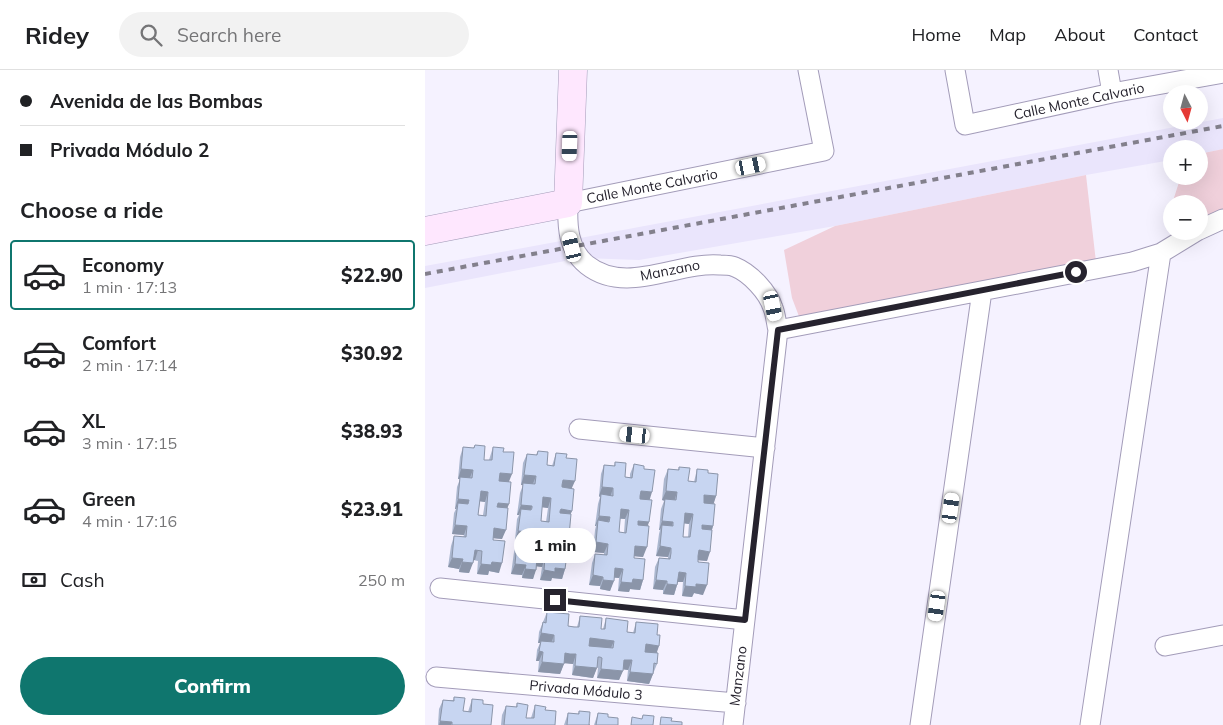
<!DOCTYPE html>
<html lang="en">
<head>
<meta charset="utf-8">
<style>
  :root { --surface:#fff; --page:#f2f2f2; --text:#202124; --muted:#757577; --line:#e0e0e0; --accent:#0f766e }
  body { margin:0; font-family:Mulish,sans-serif; background:var(--page); color:var(--text); height:100vh; display:flex; flex-direction:column; font-size:19px; white-space:nowrap }
  * { box-sizing:border-box; margin:0 }
  p { font-size:16px; color:var(--muted) }
  .icon { flex:none; width:28px; height:28px; fill:none; stroke:currentColor; stroke-width:2; stroke-linecap:round; stroke-linejoin:round }
  .map { position:relative; flex:1; overflow:hidden }
  .panel { display:flex; flex-direction:column; background:var(--surface); width:425px }
  .panel>* { flex:none }
  .top-card { display:grid; align-content:center; height:110px; padding:0 20px; background:var(--surface) }
  .needle { width:32px; rotate:174deg }
  .tools { position:absolute; left:738px; top:15px; display:grid; gap:10px }
  .tools a { display:grid; place-items:center; width:45px; height:45px; border-radius:50%; background:var(--surface); box-shadow:0 5px 20px #0002; font-size:25px }
  .end { position:absolute; width:22px; height:22px; margin:-11px; border:6px solid #26232e; background:#fff; box-shadow:0 0 0 2px #fff }
  .from { border-radius:50% }
  .bubble { position:absolute; height:35px; border-radius:18px; background:var(--surface); box-shadow:0 5px 20px #0002; font-size:16px; font-weight:800; line-height:35px; text-align:center }
  .car { position:absolute; width:15px; height:30px; margin:-15px -8px; border-radius:6px; box-shadow:0 0 4px 1px #0007; background:linear-gradient(#fff 24%,#345 0 40%,#fff 0 76%,#345 0 86%,#fff 0) }
  .top-card b { display:flex; align-items:center; gap:18px; height:48px; font-size:19px }
  .top-card b+b { border-top:1px solid var(--line) }
  .top-card i { width:12px; height:12px; background:var(--text) }
  ul { padding:0; list-style:none }
  li { display:flex; align-items:center; gap:15px; height:70px; margin:0 10px 8px; padding:0 10px; border:2px solid transparent; border-radius:5px }
  li div { flex:1 }
  li b { display:block; font-size:19px }
  li em { font-style:normal; font-weight:800 }
  li.active { border-color:var(--accent) }
  li>.icon { width:45px; height:45px; stroke-width:1.5 }
  h2 { padding:0 20px; font-size:22px; line-height:60px }
  .pay { display:flex; align-items:center; gap:12px; height:55px; padding:0 20px; font-size:19px }
  .pay p { margin-inline-start:auto }
  .cta { display:flex; gap:10px; margin-top:auto; padding:10px 20px }
  .cta a { flex:1; height:58px; border-radius:30px; background:var(--accent); color:#fff; font-size:20px; font-weight:800; line-height:58px; text-align:center }
  header { display:flex; align-items:center; gap:30px; box-sizing:border-box; height:70px; padding:0 25px; background:var(--surface); border-bottom:1px solid var(--line) }
  header strong { font-size:24px }
  nav { display:flex; gap:28px; margin-inline-start:auto; font-size:18px }
  .search { width:350px; height:45px; background:var(--page); display:flex; align-items:center; gap:12px; box-sizing:border-box; padding:0 18px; border-radius:28px; color:var(--muted); font-size:19px }
  main { display:flex; flex:1; min-height:0 }
  .map>svg:first-child { display:block }
  .built { fill:#eae5fc }
  .green { fill:#f0d0db }
  .lines { fill:none; stroke-linecap:round; stroke-linejoin:round }
  .street-casing { stroke:#a39cb9; stroke-width:21 }
  .secondary-casing { stroke:#a39cb9; stroke-width:29 }
  .street { stroke:#fff; stroke-width:19 }
  .secondary { stroke:#fee7fe; stroke-width:28 }
  .rail { stroke:#83808c; stroke-width:4; stroke-dasharray:6 6; stroke-linecap:butt }
  .wall { fill:#abb7cf; fill-rule:evenodd }
  .shaded-wall { fill:#8b95a9 }
  .building { fill:#c7d5f1; stroke:#8b95a9; fill-rule:evenodd }
  .route { stroke:#26232e; stroke-width:6 }
  .labels { text-anchor:middle; dominant-baseline:central; stroke-width:5; stroke-linejoin:round; paint-order:stroke }
  .street-label { font-size:14px; fill:#26232e; stroke:#fff }
</style>
</head>
<body>
<header>
<strong>Ridey</strong>
<div class="search"><svg class="icon" aria-label="search" viewBox="0 0 24 24"><circle cx="10" cy="10" r="6"/><path d="M15 15l6 6"/></svg>Search here</div>
<nav><a>Home</a><a>Map</a><a>About</a><a>Contact</a></nav>
</header>
<main>
<section class="panel">
<div class="top-card">
<b><i class="from"></i>Avenida de las Bombas</b>
<b><i></i>Privada Módulo 2</b>
</div>
<h2>Choose a ride</h2>
<ul>
<li class="active"><svg class="icon" aria-label="car" viewBox="0 0 24 24"><path d="M5 17H2v-5l4-1 3-4h7l3 4 3 1v5h-3M9 17h6M6 11h13"/><circle cx="7" cy="17" r="2"/><circle cx="17" cy="17" r="2"/></svg><div><b>Economy</b><p>1 min · 17:13</p></div><em>$22.90</em></li>
<li><svg class="icon" aria-label="car" viewBox="0 0 24 24"><path d="M5 17H2v-5l4-1 3-4h7l3 4 3 1v5h-3M9 17h6M6 11h13"/><circle cx="7" cy="17" r="2"/><circle cx="17" cy="17" r="2"/></svg><div><b>Comfort</b><p>2 min · 17:14</p></div><em>$30.92</em></li>
<li><svg class="icon" aria-label="car" viewBox="0 0 24 24"><path d="M5 17H2v-5l4-1 3-4h7l3 4 3 1v5h-3M9 17h6M6 11h13"/><circle cx="7" cy="17" r="2"/><circle cx="17" cy="17" r="2"/></svg><div><b>XL</b><p>3 min · 17:15</p></div><em>$38.93</em></li>
<li><svg class="icon" aria-label="car" viewBox="0 0 24 24"><path d="M5 17H2v-5l4-1 3-4h7l3 4 3 1v5h-3M9 17h6M6 11h13"/><circle cx="7" cy="17" r="2"/><circle cx="17" cy="17" r="2"/></svg><div><b>Green</b><p>4 min · 17:16</p></div><em>$23.91</em></li>
</ul>
<div class="pay"><svg class="icon" aria-label="cash" viewBox="0 0 24 24"><path d="M3 7h18v10H3z"/><circle cx="12" cy="12" r="2"/></svg>Cash<p>250 m</p></div>
<div class="cta"><a>Confirm</a></div>
</section>
<div class="map">
<svg width="798" height="655" viewBox="0 0 798 655">
  <rect width="100%" height="100%" fill="#f5f2ff"/>
  <!-- built -->
  <path class="built" d="M798,48v31l-24,5v-5h-28v11l-85,15 -251,51 -196,34 -56,-2 -3,-20z
    M136,171l4,20 -140,27v-22z"/>
  <!-- green -->
  <path class="green" d="M798,79v62l-18,5 -6,4v-16h-27l9,-28h18v-22z
    M661,105l10,87 -296,57 -8,-21 -8,-48 51,-24z"/>
  <g class="lines">
    <defs>
      <path id="street" d="M530,0l10,55 147,-32 111,-20
        M683,0l4,23
        M774,160l24,-11
        M353,260l354,-68 29,-9 36,-22
        M154,359l186,19
        M15,518l305,32
        M740,576l58,-11
        M11,607l300,26
        M308,655l45,-395c-2,-7 -2,-15 -5,-22 -5,-16 -23,-35 -38,-41 -4,-2 -10,-2 -15,-2 -42,-4 -94,31 -133,0 -19,-15 -20,-39 -19,-62l256,-52 -16,-81
        M495,655l62,-434
        M665,655l71,-472"/>
      <path id="secondary" d="M0,161l143,-28 5,-133"/>
    </defs>
    <!-- street casing -->
    <use href="#street" class="street-casing"/>
    <!-- secondary casing -->
    <use href="#secondary" class="secondary-casing"/>
    <!-- street -->
    <use href="#street" class="street"/>
    <!-- secondary -->
    <use href="#secondary" class="secondary"/>
    <!-- rail -->
    <path class="rail" d="M0,204l798,-148"/>
  </g>
  <!-- wall -->
  <path class="wall" d="M50,375l9,15h5l4,-13 10,5 6,30 -2,26 -5,31 -9,-1 6,35 -10,-2 -1,4 -11,-1 1,-13 -5,-1 -4,13 -10,-1v-3l-11,-2 3,-21 3,-10 9,1 1,-2 -12,-1 2,-21 2,-4h-1l2,-22 3,-8h-2l2,-22 3,-10 10,1zM55,431l5,1 -2,13h-5z
    M113,381l9,14 5,1 4,-13 10,5 6,30v23l-2,3 -1,22 -4,10 -9,-1 9,24 -3,10 -10,-1 -1,3 -11,-1 2,-13 -6,-1 -3,13 -11,-1v-3l-11,-1 3,-22 3,-10 9,1v-1l-11,-2 2,-21 2,-4h-2l3,-22 3,-8h-2l2,-22 4,-9 9,1zM117,437l6,1 -2,14 -5,-1z
    M190,392l10,15h5v-3l4,-10 10,5 5,31 -1,25 -5,32 -9,-1v2l9,22 -3,10 -10,-1 -1,3 -11,-1 1,-13h-5l-4,13 -10,-2v-3l-11,-1 3,-22 3,-9 9,1v-2l-11,-1 2,-22 1,-4h-1l3,-22 2,-7 -1,-1 2,-22 3,-9 10,1zM195,449h5l-1,14 -5,-1z
    M254,397l9,14 6,1 3,-13 11,4 8,23 -3,8v22l-1,4 -5,31 -9,-1 5,35 -9,-2 -2,4 -10,-1 1,-14h-5l-4,13 -11,-1v-4l-10,-1 2,-22 4,-9 9,1v-2l-12,-1 3,-22 1,-4h-1l2,-21 3,-8 -2,-1 2,-21 4,-10 10,1zM259,453l5,1 -1,13h-5z
    M122,542l21,14 9,1 3,-11 21,13h2l3,-11 21,14 6,1 3,-11 21,13v29l-8,20 -22,-3 1,-11 -5,-1 -4,11 -22,-2 1,-10 -1,-1 -4,11 -21,-3 1,-11 -6,-1h-3l-4,11 -22,-2 1,-11h-3l1,-11 3,-7h-2l1,-11z
    M29,627l9,14 5,1 4,-13 11,5 8,21h-53l1,-16 4,-9h10z
    M92,633l9,15h5l4,-13 10,5 10,15h-54l1,-10 4,-9 10,1z
    M154,641l10,14h1h-26l4,-12 10,1z
    M173,643l10,4 10,8h-24z"/>
  <!-- shaded-wall -->
  <path class="shaded-wall" d="M36,399l12,1 -4,10 -9,-3v2h-2z
    M75,403l12,1 -4,10 -11,-1z
    M99,405l12,1 -4,10 -11,-1z
    M138,410l12,1 -4,9 -11,-1z
    M177,417l11,1 -3,10 -9,-4 -1,3 -1,-1z
    M56,421l7,1 -3,10 -8,-1z
    M216,421l11,1 -3,10 -12,-2z
    M241,421l11,1 -3,10 -12,-2z
    M279,425l12,1 -3,10 -12,-1z
    M118,427l8,1 -3,10 -8,-1z
    M33,429l11,1 -4,10 -7,-7 -2,6h-1z
    M73,433l11,1 -4,10 -11,-2z
    M96,435l11,1 -4,10 -7,-7 -2,6h-2z
    M136,439l11,2 -4,9 -11,-1z
    M196,439l8,1 -4,9 -7,-1z
    M260,443l8,1 -4,10 -8,-1z
    M174,446l11,1 -4,10 -8,-7 -2,6h-1z
    M213,451l11,1 -3,9 -11,-1z
    M237,451l11,1 -3,10 -8,-7 -2,5h-1z
    M30,455l12,1 -3,9 -12,-1z
    M277,455l11,1 -3,10 -11,-2z
    M69,458l12,2 -4,9 -11,-1z
    M93,461l12,1 -4,10 -11,-2z
    M132,465l12,1 -4,10 -11,-2z
    M171,472l12,2 -4,9 -11,-1z
    M210,476l12,1 -4,10 -11,-1z
    M235,476l11,2 -3,9 -12,-1z
    M50,480h3l-3,10h-4z
    M274,480l11,2 -3,9 -12,-1z
    M112,487h8l-3,10 -8,-1z
    M27,488l11,1 -4,10 -11,-2z
    M37,492l11,1 -4,10 -10,-1z
    M67,492l10,1 -3,10 -10,-2 -1,4 -11,-1 4,-10z
    M90,494l11,1 -4,10 -11,-1z
    M130,498l10,1 -3,10 -10,-1 -1,3 -11,-1 4,-10z
    M190,498l8,1 -4,9 -7,-1z
    M100,499l11,1 -3,9 -11,-1z
    M254,502l7,1 -3,9h-8z
    M168,505l10,2 -3,9 -11,-1z
    M208,509l10,1 -3,10 -10,-1 -1,3 -11,-1 3,-9z
    M178,510l11,1 -4,10 -10,-2z
    M231,510l11,1 -4,9 -10,-1z
    M242,514l10,1 -3,10 -11,-1z
    M271,514l11,1 -4,10 -9,-2 -2,4 -10,-1 3,-10z
    M116,563l13,2 -3,9 -10,-3 -1,2h-2z
    M165,568l24,3 -4,9 -23,-2z
    M221,574l13,2 -3,9 -14,-1z
    M114,581l4,1 -4,9h-3z
    M140,583l11,1 -3,10 -12,-1z
    M199,590h8l-4,10 -8,-1z
    M117,592l22,2 -4,10 -22,-2z
    M150,596l22,2 -4,10 -21,-3z
    M176,599l22,2 -4,9 -22,-2z
    M205,602l23,2 -4,10 -22,-3z
    M15,651l12,1 -1,3h-12z"/>
  <!-- building -->
  <path class="building" d="M50,375l10,1 -1,14h8l1,-13 11,1 -1,4h11l-2,22 -12,-1 -1,8 12,1 -2,22 -11,-1 -1,4 11,1 -2,22 -12,-2 -1,12 12,1 -3,22 -10,-1 -1,3 -10,-1 1,-13 -7,-1 -2,13 -11,-1 1,-3 -11,-1 2,-22 12,1 1,-11 -12,-1 3,-22 10,1 1,-4 -11,-1 2,-22 12,1 1,-8 -12,-1 2,-22 11,1zM56,421l7,1 -2,24 -8,-1z
    M113,381l10,1 -1,13 7,1 2,-13 11,1 -1,4 11,1 -2,22 -12,-1 -1,5v2l12,2 -2,22 -11,-2 -1,2v2l11,1 -2,22 -12,-1v5l-1,6 12,1 -3,22 -10,-1v4l-11,-2 1,-13h-8l-1,13 -11,-1 1,-4 -11,-1 2,-22 12,1v-5l1,-6 -12,-1 3,-22 10,1 1,-2v-2l-11,-1 2,-22 12,1 1,-8 -12,-1 3,-21 10,1zM118,427l8,1 -2,24 -8,-1z
    M190,392l11,1 -1,14 7,1 2,-14 10,2v3l11,1 -3,22 -11,-1 -1,5v3l12,1 -3,22 -11,-1v4l11,1 -2,21 -12,-1 -1,12 11,1 -2,21 -10,-1 -1,4 -11,-1 2,-13 -8,-1 -1,13 -11,-1v-3l-10,-2 2,-21 12,1 1,-11 -12,-2 2,-22 11,2 1,-5 -11,-1 2,-22 12,2v-8l-11,-1 2,-22 11,1zM196,439l8,1 -3,23 -7,-1z
    M254,397l11,1 -2,13 8,1 1,-13 11,1v3l10,1 -2,22 -12,-1v8l11,1 -2,22 -11,-1v4l10,1 -2,22 -11,-2 -1,6v6l11,1 -2,22 -11,-1v3l-11,-1 1,-13 -7,-1 -2,13 -10,-1v-3l-11,-1 3,-22 11,1 1,-6v-5l-11,-2 2,-21 11,1v-4l-11,-1 3,-22 11,1 1,-8 -11,-1 2,-22 11,1zM260,443l8,1 -3,23h-7z
    M122,542l22,2 -1,12 6,1h5l1,-11 22,2 -1,11h4l1,-11 22,3 -1,11 8,1 1,-11 22,2 -1,11h3l-1,11 -13,-2 -1,8 13,1 -1,11 -3,-1 -1,11 -23,-2 2,-12h-8l-1,11 -22,-2 1,-11 -2,-1h-2l-1,11 -22,-2 1,-12h-6l-5,-1 -1,11 -22,-2 1,-10 -4,-1 2,-10 13,1v-7l-13,-2 2,-11 3,1zM165,568l24,3 -1,7 -24,-2z
    M29,627l11,1 -2,13 8,1 1,-13 11,1v4l10,1 -2,20h-39v-3l-12,-1 3,-21 11,1z
    M92,633l11,2 -2,13h8l1,-13 11,2 -1,3 11,1 -1,14h-51l2,-19 11,1z
    M154,641l11,1 -1,13h1h-23l1,-12 11,1z
    M173,643l10,1v3l10,1v7h-22z
    M218,645l11,1 -1,9h-22l1,-8 10,2z
    M236,647l11,1 -1,3 11,1v3h-22z"/>
  <g class="lines">
    <!-- route -->
    <path class="route" d="M130,530l190,20 33,-290 298,-58"/>
  </g>
  <g class="labels">
    <!-- street labels -->
    <g class="street-label">
      <text transform="translate(654 31) rotate(-12)">Calle Monte Calvario</text>
      <text transform="translate(227 116) rotate(-11)">Calle Monte Calvario</text>
      <text transform="translate(245 200) rotate(-11)">Manzano</text>
      <text transform="translate(313 606) rotate(-83)">Manzano</text>
      <text transform="translate(161 620) rotate(5)">Privada Módulo 3</text>
    </g>
  </g>
</svg>
<div class="tools">
<a><svg class="needle" viewBox="-14 -14 28 28"><path d="M0-13l5 13h-10z" fill="#e53935"/><path d="M0 13l5-13h-10z" fill="#757577"/></svg></a>
<a>+</a>
<a>−</a>
</div>
<i class="end from" style="left:651px;top:202px"></i>
<i class="end" style="left:130px;top:530px"></i>
<div class="bubble" style="left:89px;top:458px;width:82px">1 min</div>
<i class="car" style="left:145px;top:76px;rotate:182deg"></i>
<i class="car" style="left:326px;top:96px;rotate:78deg"></i>
<i class="car" style="left:147px;top:177px;rotate:347deg"></i>
<i class="car" style="left:348px;top:236px;rotate:168deg"></i>
<i class="car" style="left:210px;top:365px;rotate:276deg"></i>
<i class="car" style="left:526px;top:438px;rotate:8deg"></i>
<i class="car" style="left:512px;top:536px;rotate:188deg"></i>
</div>
</main>
</body>
</html>
